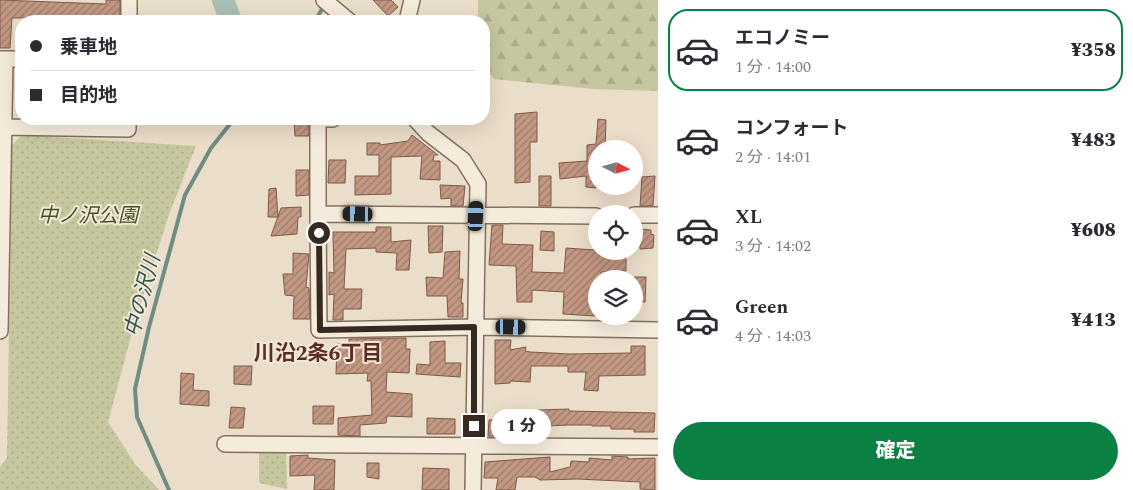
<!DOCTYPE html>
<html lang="ja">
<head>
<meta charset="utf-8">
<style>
  :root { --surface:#fff; --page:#f2f2f3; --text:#2b2b33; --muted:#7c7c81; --line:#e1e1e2; --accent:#0b8043 }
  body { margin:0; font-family:Spectral,"Noto Sans JP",serif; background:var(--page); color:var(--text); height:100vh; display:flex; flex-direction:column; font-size:19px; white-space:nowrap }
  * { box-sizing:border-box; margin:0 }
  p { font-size:16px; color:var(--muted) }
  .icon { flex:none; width:28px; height:28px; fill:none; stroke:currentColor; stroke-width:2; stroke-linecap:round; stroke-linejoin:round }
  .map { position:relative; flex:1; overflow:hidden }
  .sheet { display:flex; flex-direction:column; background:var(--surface); width:475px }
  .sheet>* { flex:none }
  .banner { position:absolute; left:15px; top:15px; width:475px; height:110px; border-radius:20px; box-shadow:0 5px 20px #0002; display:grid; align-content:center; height:110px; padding:0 15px; background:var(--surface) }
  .needle { width:32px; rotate:96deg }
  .tools { position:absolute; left:588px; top:140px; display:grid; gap:10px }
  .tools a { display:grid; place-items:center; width:55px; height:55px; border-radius:50%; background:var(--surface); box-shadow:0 5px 20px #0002; font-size:25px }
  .end { position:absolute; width:22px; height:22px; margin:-11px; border:6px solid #362921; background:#fff; box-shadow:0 0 0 2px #fff }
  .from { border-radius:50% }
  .bubble { position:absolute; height:35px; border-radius:18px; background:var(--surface); box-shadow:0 5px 20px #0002; font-size:16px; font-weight:800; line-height:35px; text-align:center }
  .car { position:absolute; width:15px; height:30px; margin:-15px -8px; border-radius:6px; box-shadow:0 0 4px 1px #0007; background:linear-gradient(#222 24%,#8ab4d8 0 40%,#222 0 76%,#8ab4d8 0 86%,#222 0) }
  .banner b { display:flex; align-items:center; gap:18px; height:48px; font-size:19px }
  .banner b+b { border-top:1px solid var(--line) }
  .banner i { width:12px; height:12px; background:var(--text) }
  ul { padding:9px 0 0; list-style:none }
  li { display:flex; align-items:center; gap:15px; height:82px; margin:0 10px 8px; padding:0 5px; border:2px solid transparent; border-radius:20px }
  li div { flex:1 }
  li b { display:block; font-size:19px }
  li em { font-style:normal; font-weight:800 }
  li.on { border-color:var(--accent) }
  li>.icon { width:45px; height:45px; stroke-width:1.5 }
  .button { display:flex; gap:10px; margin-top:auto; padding:10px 15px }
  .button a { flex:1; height:58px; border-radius:30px; background:var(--accent); color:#fff; font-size:20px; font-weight:800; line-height:58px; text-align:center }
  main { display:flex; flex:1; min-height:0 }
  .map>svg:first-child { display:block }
  .forest { fill:url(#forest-firs) }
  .park { fill:url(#park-dots) }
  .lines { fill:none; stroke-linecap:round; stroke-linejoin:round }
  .stream { stroke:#718c83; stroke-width:4 }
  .river { stroke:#a9beb6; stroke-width:22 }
  .building { fill:url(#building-hatch); stroke:#805948 }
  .street-casing { stroke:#847060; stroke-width:18 }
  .street { stroke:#f5ebdb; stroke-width:15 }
  .route { stroke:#362921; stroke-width:6 }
  .labels { text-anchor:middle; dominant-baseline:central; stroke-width:4; stroke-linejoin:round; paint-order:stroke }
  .park-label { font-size:20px; font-style:italic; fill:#4a502a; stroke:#f2e8d8 }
  .water-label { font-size:21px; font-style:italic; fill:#32544f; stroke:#f2e8d8 }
  .neighbourhood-label { font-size:21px; font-weight:bold; fill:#5e2c26; stroke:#f2e8d8 }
</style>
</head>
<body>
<main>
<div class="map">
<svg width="658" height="490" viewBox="0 0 658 490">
  <defs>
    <pattern id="forest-firs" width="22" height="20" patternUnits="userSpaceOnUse" patternTransform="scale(1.25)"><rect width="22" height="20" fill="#c6c79e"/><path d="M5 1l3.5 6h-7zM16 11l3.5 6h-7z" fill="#abab88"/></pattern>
    <pattern id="park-dots" width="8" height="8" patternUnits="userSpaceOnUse" patternTransform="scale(1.25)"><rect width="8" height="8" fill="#c6c79e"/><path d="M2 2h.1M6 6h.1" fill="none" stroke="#abab88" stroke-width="1.8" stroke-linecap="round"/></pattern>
    <pattern id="building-hatch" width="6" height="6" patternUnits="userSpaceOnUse" patternTransform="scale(1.25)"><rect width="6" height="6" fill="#c39883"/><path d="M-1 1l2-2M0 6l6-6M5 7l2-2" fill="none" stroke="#9f7c6b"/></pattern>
  </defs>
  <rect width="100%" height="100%" fill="#eaddc9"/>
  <!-- forest -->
  <path class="forest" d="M478,0h180v91l-65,-2 -99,-10 -10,-13v-45h-6z"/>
  <!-- park -->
  <path class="park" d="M22,135l174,11 -28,71 -35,112 -25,93 27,42 24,26h-159v-23l7,-9 5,-313z
    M259,452h27l1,37 -28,-6z"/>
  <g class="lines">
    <!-- stream -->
    <path class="stream" d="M315,21l10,-17
      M169,490l-32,-73 -2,-28 14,-62 36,-132 26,-47 23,-29"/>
    <!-- river -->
    <path class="river" d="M223,0l8,21"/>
  </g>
  <!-- building -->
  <path class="building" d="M0,0l106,4v-4h14v21l-46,-2v-2l-62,1 -2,30h-10z
    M373,0h18l7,7 -10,9z
    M537,112v30h-7v40l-15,1v-69z
    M294,119h15v17h-14z
    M598,119l8,1 -1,29h-9v39l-10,-1v-11l-26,3 -1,-16 28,-2v-16l9,-1z
    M412,135l26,20h-4l-1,6h7v19l-20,-1 2,-23 -31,1v37l-36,1v-19h24v-21h-12v-12h13v2l28,-4z
    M329,160h17l-1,23h-17z
    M296,170h13v25l-13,1z
    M539,176h12v30h-12z
    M655,176l-2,30h-13l2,-29z
    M440,185l25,1 -2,20h-12v-8l-10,1z
    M276,188l2,29h-10l1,-28z
    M301,207v10h-3l-1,17 -26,2 10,-28z
    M492,225h11l-1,19 31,1 -1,27 32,1 2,-25 43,3 -1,6 18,-1v15l-25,1v7h-5v37l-33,-2 1,-22 -32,-2v12h-15l-1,-36 -27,-1z
    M428,226h15l-1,26 -13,1z
    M376,227h15v15l20,-2 -2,30h-13l1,-17 -21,-1v-4l-30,1 -2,40h18l-1,20h-18v11h-10l1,-26 -5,1v-23l5,1 -1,-41h43z
    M640,229l11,1v4l3,1 -1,13 -13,1z
    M541,231l13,1v19l-14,-1z
    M460,251l-1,28h4l-2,24h2v14h-15l-1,-21h-20l-1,-19 17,1 2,-26z
    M293,253l16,1 -3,33 3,1 1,31h-17l1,-23 -9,-1 -2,-21h10z
    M634,277h12l-1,25h-11z
    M406,338v11h4l-1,24 -22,-1 -1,20 26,2v23l-25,-1 -1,7 -26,2v11l-22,-1v-17l34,-3 -1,-34h-4l1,-8 -32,1 1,-30 12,-1v-4z
    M495,340h16l-1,10 16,-3 -1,4 5,1 39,2 62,-1v-7h14v29l-46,1 -1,15 -14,-1 2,-18h-18v-6h-37l-1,16 -20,-1v2l-15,1z
    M445,341v22h16l-1,14 -44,-3 1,-10 13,1v-23z
    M234,366h18l-1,19 -17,-1z
    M181,373l13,1 -1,16 16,1v15l-29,-2z
    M313,406h21l-1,18h-20z
    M231,407l14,1 -2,20h-14z
    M569,409v2l86,2 -1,19h-20v-3h-23v-3h-19v-1h-24l-21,1v3h-19v8l-40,-1 1,-16 48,-3 1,-7z
    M427,418l28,1v15h-28z
    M308,455v3l27,2 -1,30h-20l1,-15 -25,1v-20z
    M612,456l16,1v2l27,-1v32l-15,-1v-7l-62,-3 -38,1 -5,-3h-18l-2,13h-19l2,-12h-14l1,-16 65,-5v15l20,-5 1,-6 18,1v-4l23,2z
    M367,463h12v16l-12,-2z
    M423,468l26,1v21h-27z"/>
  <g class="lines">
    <defs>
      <path id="street" d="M324,0l25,21
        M129,21v-21
        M407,21l5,-21
        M0,59h21
        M415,119l13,14 35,27 15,24 -5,306
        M4,127l124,2v-10
        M318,214v-95h15
        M634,215h24
        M596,216l-278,-2 1,116 155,-3 184,3
        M0,331l5,-272
        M225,444l433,3"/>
    </defs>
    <!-- street casing -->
    <use href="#street" class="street-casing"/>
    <!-- street -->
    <use href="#street" class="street"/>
  </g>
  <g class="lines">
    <!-- route -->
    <path class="route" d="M319,233l1,97 154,-3v99"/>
  </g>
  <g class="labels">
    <!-- park labels -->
    <g class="park-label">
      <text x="88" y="216">中ノ沢公園</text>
    </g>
    <!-- water labels -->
    <g class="water-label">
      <text transform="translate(143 296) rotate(-75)">中の沢川</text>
    </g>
    <!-- neighbourhood labels -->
    <g class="neighbourhood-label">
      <text x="318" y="354">川沿2条6丁目</text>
    </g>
  </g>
</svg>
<div class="tools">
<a><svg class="needle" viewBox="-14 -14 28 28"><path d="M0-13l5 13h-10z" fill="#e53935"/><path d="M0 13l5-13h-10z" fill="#7c7c81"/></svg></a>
<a><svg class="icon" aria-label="locate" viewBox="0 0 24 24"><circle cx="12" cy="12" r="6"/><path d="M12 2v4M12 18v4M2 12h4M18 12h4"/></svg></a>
<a><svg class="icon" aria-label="layers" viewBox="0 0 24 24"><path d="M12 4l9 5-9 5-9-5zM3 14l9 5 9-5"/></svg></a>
</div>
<i class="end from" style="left:319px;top:233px"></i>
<i class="end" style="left:474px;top:426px"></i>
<div class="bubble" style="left:491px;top:409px;width:60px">1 分</div>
<i class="car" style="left:358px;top:214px;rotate:271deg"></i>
<i class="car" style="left:476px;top:216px;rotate:3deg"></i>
<i class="car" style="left:511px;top:327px;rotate:91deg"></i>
<div class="banner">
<b><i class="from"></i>乗車地</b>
<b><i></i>目的地</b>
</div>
</div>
<section class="sheet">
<ul>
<li class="on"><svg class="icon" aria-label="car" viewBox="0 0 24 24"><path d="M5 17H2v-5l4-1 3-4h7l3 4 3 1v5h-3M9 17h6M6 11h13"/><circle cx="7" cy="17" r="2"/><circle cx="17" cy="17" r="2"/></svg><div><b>エコノミー</b><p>1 分 · 14:00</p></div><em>¥358</em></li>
<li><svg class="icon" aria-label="car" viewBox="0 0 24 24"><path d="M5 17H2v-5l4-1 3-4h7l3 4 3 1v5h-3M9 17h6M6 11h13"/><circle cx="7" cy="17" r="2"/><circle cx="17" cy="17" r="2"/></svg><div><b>コンフォート</b><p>2 分 · 14:01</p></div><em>¥483</em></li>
<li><svg class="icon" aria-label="car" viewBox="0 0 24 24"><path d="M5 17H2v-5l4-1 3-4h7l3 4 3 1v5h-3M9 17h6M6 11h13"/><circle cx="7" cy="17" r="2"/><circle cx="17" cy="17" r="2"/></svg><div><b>XL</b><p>3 分 · 14:02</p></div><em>¥608</em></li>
<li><svg class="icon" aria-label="car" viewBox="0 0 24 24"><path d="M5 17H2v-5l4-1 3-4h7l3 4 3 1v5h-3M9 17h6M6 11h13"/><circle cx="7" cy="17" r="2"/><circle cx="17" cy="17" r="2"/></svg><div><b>Green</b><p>4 分 · 14:03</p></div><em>¥413</em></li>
</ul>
<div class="button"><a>確定</a></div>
</section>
</main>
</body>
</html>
